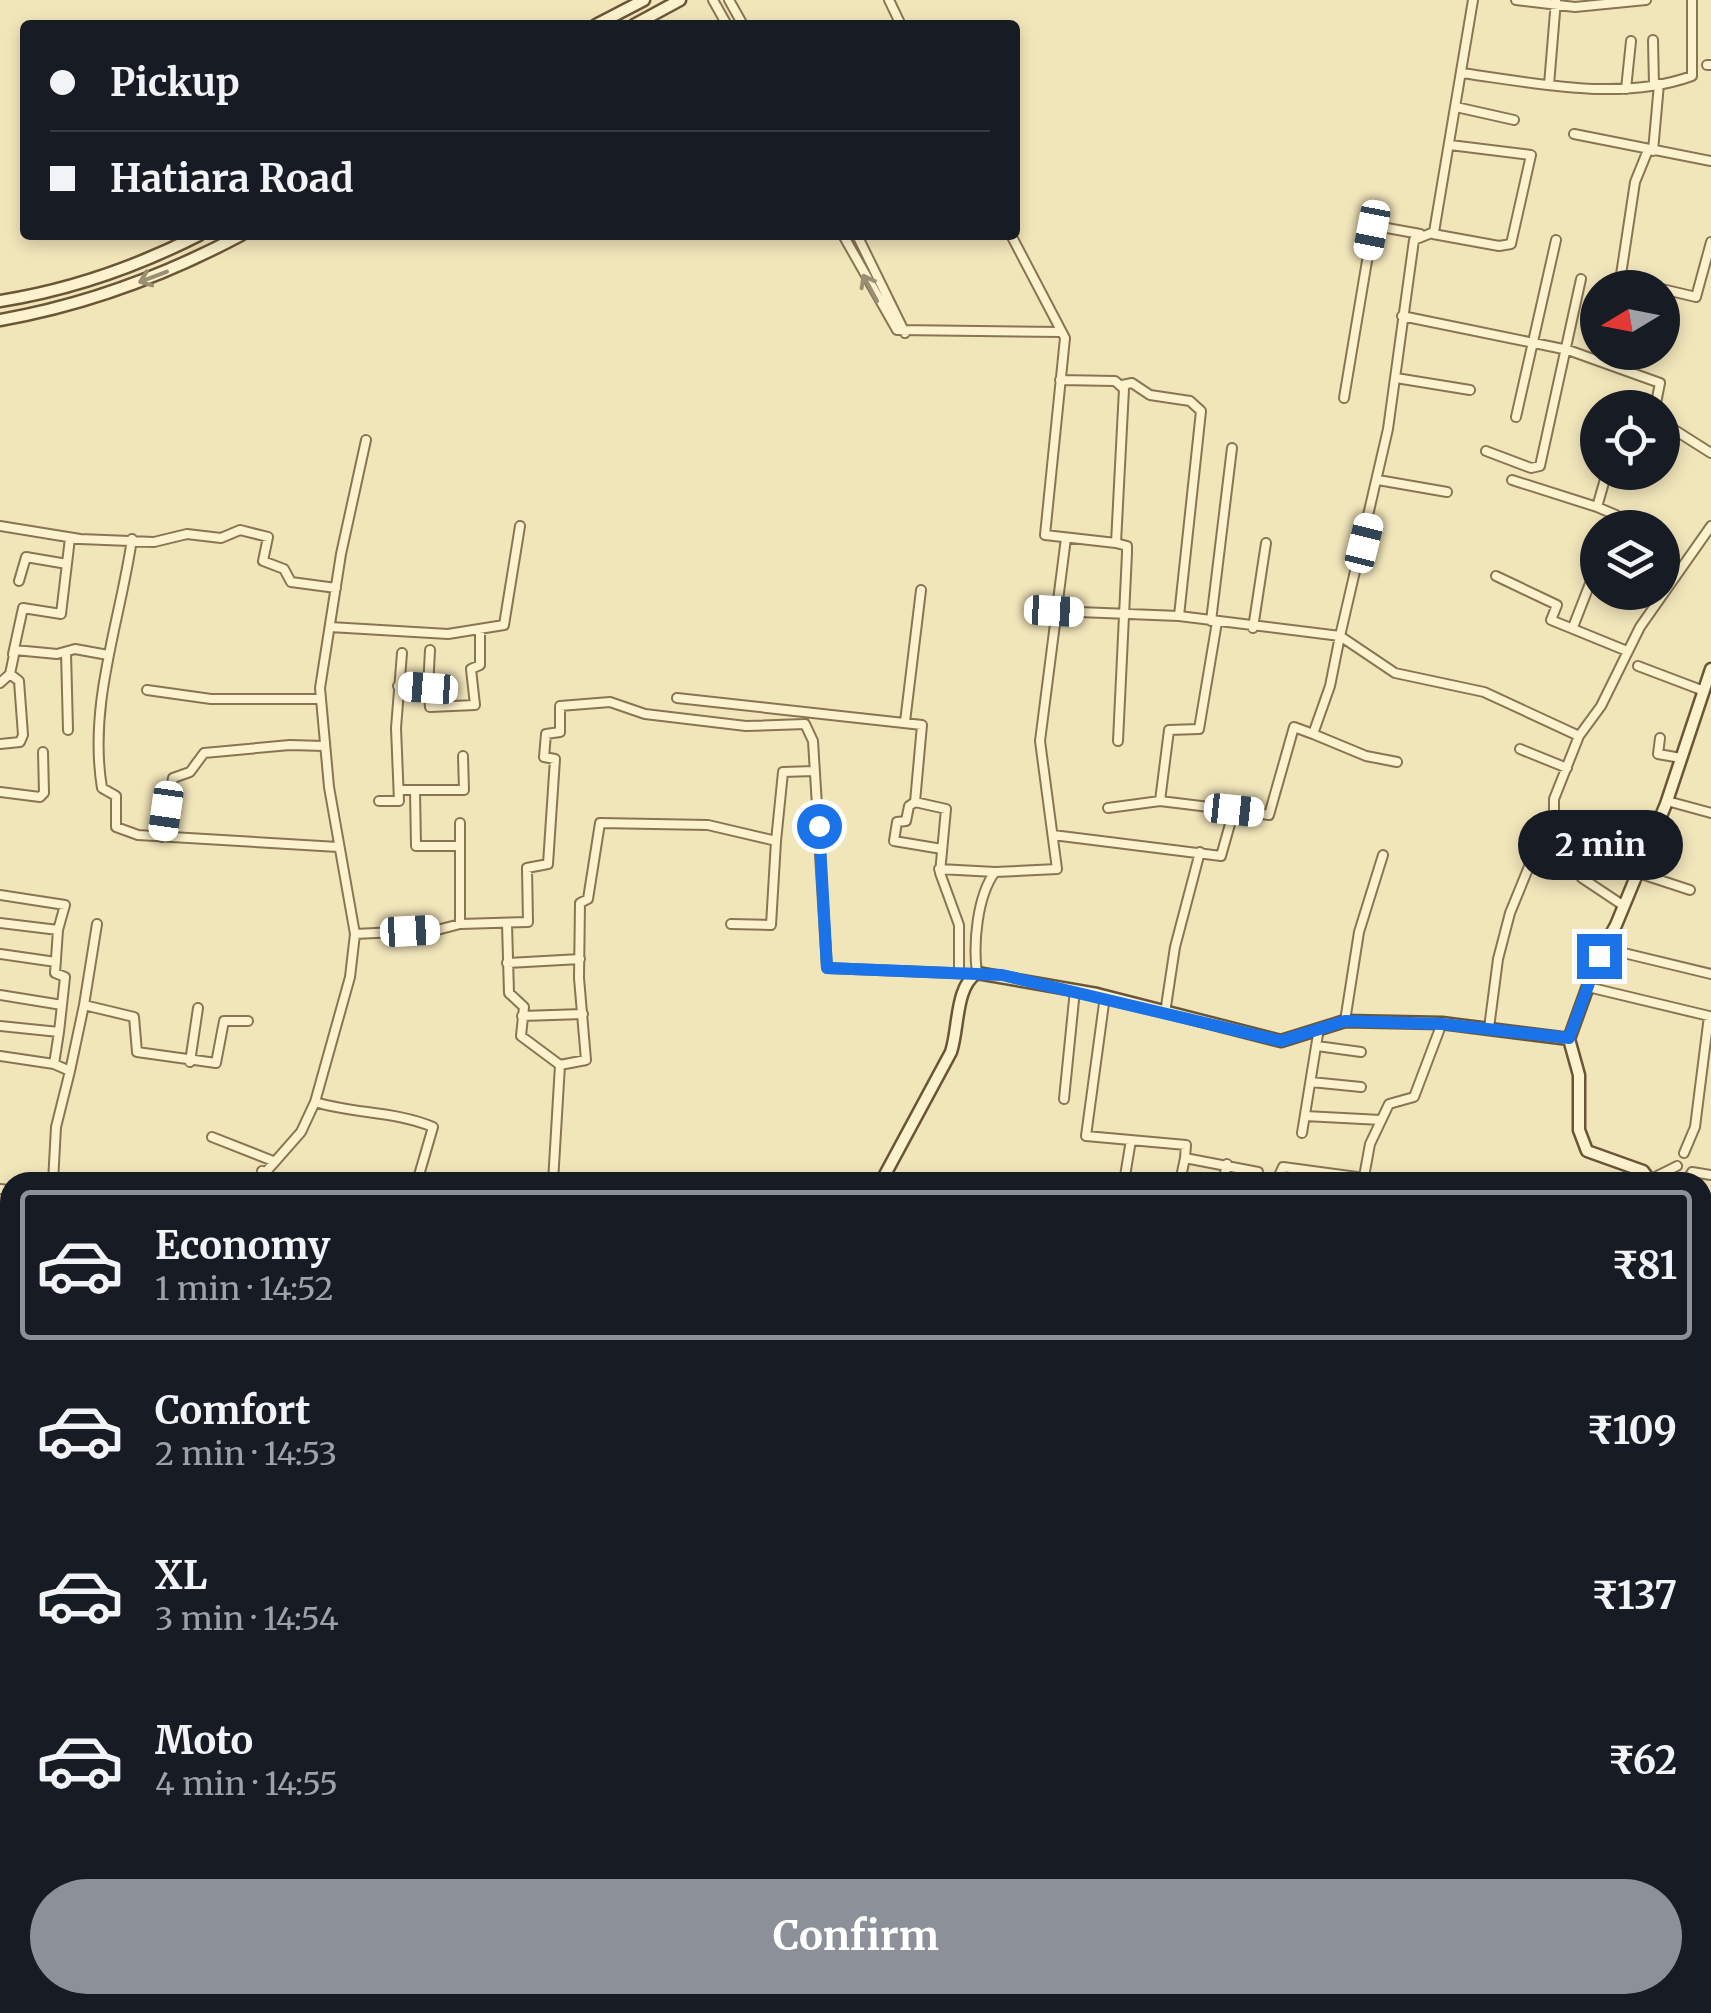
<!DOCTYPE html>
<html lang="en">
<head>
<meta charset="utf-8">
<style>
  :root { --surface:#171b24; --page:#20242c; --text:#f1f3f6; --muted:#9ea1a6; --line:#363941; --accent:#8c9099 }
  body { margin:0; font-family:Merriweather,serif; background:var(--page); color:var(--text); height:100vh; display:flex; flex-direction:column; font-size:38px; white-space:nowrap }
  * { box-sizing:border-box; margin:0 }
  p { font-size:32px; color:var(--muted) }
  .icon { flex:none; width:55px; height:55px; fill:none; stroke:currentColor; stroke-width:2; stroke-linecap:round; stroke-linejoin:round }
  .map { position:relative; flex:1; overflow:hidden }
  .side { position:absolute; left:0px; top:1172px; width:1712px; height:842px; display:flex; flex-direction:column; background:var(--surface); border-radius:30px 30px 0 0; box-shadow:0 5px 15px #0003 }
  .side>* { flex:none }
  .top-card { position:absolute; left:20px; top:20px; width:1000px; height:220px; border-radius:10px; box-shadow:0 5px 15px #0003; display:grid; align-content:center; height:220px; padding:0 30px; background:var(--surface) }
  .needle { width:65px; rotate:260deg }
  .controls { position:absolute; left:1580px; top:270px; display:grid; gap:20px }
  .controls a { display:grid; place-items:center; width:100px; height:100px; border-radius:50%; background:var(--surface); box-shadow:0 5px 15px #0003; font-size:50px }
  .end { position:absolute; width:45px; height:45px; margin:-22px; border:12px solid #1a73e8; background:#fff; box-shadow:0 0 0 5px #fff }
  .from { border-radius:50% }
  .bubble { position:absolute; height:70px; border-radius:35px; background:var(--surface); box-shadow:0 5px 15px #0003; font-size:32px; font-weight:700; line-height:70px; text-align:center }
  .car { position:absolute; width:30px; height:60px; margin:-30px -15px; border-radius:12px; box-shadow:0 0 8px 2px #0007; background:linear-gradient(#fff 24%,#345 0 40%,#fff 0 76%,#345 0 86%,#fff 0) }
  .top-card b { display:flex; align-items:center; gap:35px; height:95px; font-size:38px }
  .top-card b+b { border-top:2px solid var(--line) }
  .top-card i { width:25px; height:25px; background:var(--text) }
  ul { padding:18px 0 0; list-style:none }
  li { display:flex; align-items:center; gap:30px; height:150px; margin:0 20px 15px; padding:0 10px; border:5px solid transparent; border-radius:10px }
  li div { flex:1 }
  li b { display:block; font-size:38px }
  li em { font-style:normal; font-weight:700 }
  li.current { border-color:var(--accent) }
  li>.icon { width:90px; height:90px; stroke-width:1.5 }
  .primary-button { display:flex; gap:20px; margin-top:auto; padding:20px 30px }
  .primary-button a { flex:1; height:115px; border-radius:60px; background:var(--accent); color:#fff; font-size:40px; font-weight:700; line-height:115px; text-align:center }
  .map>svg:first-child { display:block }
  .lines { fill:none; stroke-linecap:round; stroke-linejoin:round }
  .street-casing { stroke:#897453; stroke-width:12 }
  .secondary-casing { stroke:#6b5537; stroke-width:15 }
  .street { stroke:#fcf2cd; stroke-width:8 }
  .secondary { stroke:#fcf2cd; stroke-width:10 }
  .oneway { stroke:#9a8e73 }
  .route { stroke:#1a73e8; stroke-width:12 }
</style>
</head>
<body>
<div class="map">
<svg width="1711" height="2013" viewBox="0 0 1711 2013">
  <rect width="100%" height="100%" fill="#f1e5ba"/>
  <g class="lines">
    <defs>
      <path id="street" d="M713,0l14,25
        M729,0l14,25
        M889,0l12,25
        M1473,0l-39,232 -20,8 -26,189 -48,207 55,37 89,19 95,44
        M1516,0l59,7 71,-7
        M1653,40l1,45
        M1707,65h4
        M1462,73c73,10 158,29 230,3v-76
        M1549,85l7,-85
        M1626,89l5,-48
        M1456,107l58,13
        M1574,134l137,27
        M1653,151l6,-67
        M1433,234l66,12 12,-2 20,-89 -81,-10
        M843,235l54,95 164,2
        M857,235l48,98
        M1011,235l54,103 -20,197 71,8
        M1621,280l35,8
        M1619,288l16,-106 13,-32
        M1662,289l34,8 15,-55
        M1402,316l166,34 92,33 -5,25
        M1396,378l74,12
        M1060,380l55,1 9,8 -8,154 11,3v7l-9,188
        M1122,385l10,-2 18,12 40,6 11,10 -22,205
        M1344,398l28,-167 4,-5 44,8
        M1516,417l40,-177
        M1662,422l49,31
        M1486,451l45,17 9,-2 41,-187
        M1378,480l69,12
        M1512,480l85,27 10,-35
        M1597,507l19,8 -5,13
        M0,526l80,13 74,3 33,-8 34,4 19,-8 28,7 -5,24 21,8 7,13 45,6
        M132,539c-12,83 -44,165 -30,249l14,8v31l22,8 200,12
        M1496,576l61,29 -6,15 76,31
        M19,581l7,-24 41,7
        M1054,611l125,5 161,20 -10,50 -17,48 53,22 31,6
        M1211,621l21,-173
        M330,627l118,7 56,-9 16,-99
        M1573,627l25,-64
        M1253,628l13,-85
        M66,652l2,78
        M13,654l10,-46 38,6 9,-76
        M1638,666l66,25
        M0,683l10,-9 5,-24 42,4 18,-5 33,6
        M398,686l30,2 2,19 45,-2 -4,-36 9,-4v-35
        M428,688l2,-38
        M147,690l64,9h109
        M677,698l245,27 -7,77 31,7 -6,64 19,52v48
        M905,722l16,-132
        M1660,738l-2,16 23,4
        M0,744l20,-2 3,-7 -4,-54 -9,-7
        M1520,749l47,19
        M399,790h65l-1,-34
        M415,790l1,56h42
        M0,792l40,5 4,-4 -1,-41
        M379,801h20l-3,-73 6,-75
        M1160,801l9,-71 30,-1 18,-107
        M1667,801l44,12
        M915,802l-6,4 -3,15 -9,1 -3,19 48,8
        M1108,808l52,-7 74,9
        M1053,835l168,21 13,-46 35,5 25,-88 19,7
        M162,837l11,-59 17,-6 14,-19 86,-8 34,1
        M776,841l7,-69 31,-1
        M1594,850l-12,28 42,28
        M939,869l56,3
        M1638,873l52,17
        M0,895l65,10 -7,25
        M0,923l58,7 -3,43 10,4 -3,28
        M460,924l68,-2 -1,-54 21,-4 7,-105 -11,-2 2,-23 14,-2v-26l50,-4 35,12 101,12 59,-2 8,17 14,227 147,6
        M507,924l2,69 15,14 -3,29 39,29 26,-5 -7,-82 1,-75 8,-4 12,-76 108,2 68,16 -5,84 -40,-1
        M355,934l82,-4 23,-6v-101
        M1603,948l108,26
        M0,954l56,8
        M507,963l73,-4
        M977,973c-4,-29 0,-77 18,-101l62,-3 -17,-128 26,-203
        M1588,987l121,29 -14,111 -11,26
        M0,995l62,10 -3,27
        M1105,996l-19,140 100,9 -1,13 73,14v10
        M84,1005l13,-81
        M1165,1013l10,-66 25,-95
        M522,1016l61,-2
        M1345,1021l14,-89 24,-77
        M0,1026l59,6 -5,32 -54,-8
        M1489,1028l9,-69 12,-46 20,-49 24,-36v-29l25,-63 22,-30 39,-79 71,-101
        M1317,1046l44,6
        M190,1062l8,-54
        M70,1071l14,-66 50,12 3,35 79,11 8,-42h24
        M1311,1082l50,5
        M1064,1099l11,-109
        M315,1102c39,12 80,9 118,25l-16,55
        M1305,1116l76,4
        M1302,1133l17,-105
        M212,1137l61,24
        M262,1171l11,11
        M1651,1179l26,-13
        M53,1182l3,-55 14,-56 -16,-7
        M257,1182l44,-50 14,-30 35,-125 5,-43 -26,-147 -9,-99 21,-134 25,-114
        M553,1182l7,-117
        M1124,1182l7,-42
        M1180,1182l5,-24
        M1223,1182l4,-18
        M1276,1182l7,-15 111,15
        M1363,1182l7,-38 19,-40 25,-7 28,-74
        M1686,1182l6,-10 19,3
        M0,1189l10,1
        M1702,1245l9,3
        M0,1309l10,3
        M0,1449h8v-62
        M0,1513l10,1
        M1704,1541l7,-40
        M0,1561l10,3
        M1702,1667l9,2
        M1702,1769l9,1
        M1702,1891l9,1
        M1702,1910l9,1
        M0,1925l10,1
        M0,1985l10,2
        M1704,1992l7,-44
        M424,2005l39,7 11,-5
        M475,2005l28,8
        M759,2005v8
        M891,2005l32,8
        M1377,2005l1,8
        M1540,2005l43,8
        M560,2010l14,3
        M44,2013l2,-8
        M288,2013v-8
        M598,2013h26
        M668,2013l1,-8
        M827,2013l3,-8
        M867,2013l4,-8
        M1016,2013l2,-8
        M1306,2013l1,-8
        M1597,2013l7,-8"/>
      <path id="secondary" d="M596,25l48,-25
        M634,25l46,-25
        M0,301c70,-11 136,-34 199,-66
        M0,320c86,-15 164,-44 241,-85
        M881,1182l70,-130c8,-24 4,-65 26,-79l120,21 184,47 64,-20 97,2 127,16
        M1651,1182l-8,-11 -56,-20 -8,-21v-55l-10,-36 30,-83 17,-31 50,-121 45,-135
        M1181,2013l3,-8"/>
    </defs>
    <!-- street casing -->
    <use href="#street" class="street-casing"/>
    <!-- secondary casing -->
    <use href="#secondary" class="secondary-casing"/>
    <!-- street -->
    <use href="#street" class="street"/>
    <!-- secondary -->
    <use href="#secondary" class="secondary"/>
  </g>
  <!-- one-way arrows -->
  <defs><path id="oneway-shaft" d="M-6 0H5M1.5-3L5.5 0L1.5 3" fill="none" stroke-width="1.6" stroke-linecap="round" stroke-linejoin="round" transform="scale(2.5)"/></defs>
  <g class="oneway">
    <use href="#oneway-shaft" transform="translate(153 277) rotate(159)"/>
    <use href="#oneway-shaft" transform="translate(870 288) rotate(-118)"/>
  </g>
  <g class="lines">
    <!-- route -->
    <path class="route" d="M819,826l8,142 175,7 279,66 64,-20 97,3 127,14 30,-82"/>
  </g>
</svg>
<div class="controls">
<a><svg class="needle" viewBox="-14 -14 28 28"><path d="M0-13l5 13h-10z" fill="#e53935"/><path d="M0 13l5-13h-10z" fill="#9ea1a6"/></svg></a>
<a><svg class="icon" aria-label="locate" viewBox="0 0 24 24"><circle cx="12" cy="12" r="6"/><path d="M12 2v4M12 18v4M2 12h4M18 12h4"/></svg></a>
<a><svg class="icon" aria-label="layers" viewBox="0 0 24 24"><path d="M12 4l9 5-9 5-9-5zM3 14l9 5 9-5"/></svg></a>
</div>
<i class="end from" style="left:819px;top:826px"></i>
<i class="end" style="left:1599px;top:956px"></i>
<div class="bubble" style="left:1518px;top:810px;width:165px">2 min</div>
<i class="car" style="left:1372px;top:230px;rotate:191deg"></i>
<i class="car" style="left:1364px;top:543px;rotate:14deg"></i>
<i class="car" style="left:1054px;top:611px;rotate:93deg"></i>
<i class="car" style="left:428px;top:688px;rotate:274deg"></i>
<i class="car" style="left:1234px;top:810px;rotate:96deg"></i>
<i class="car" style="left:166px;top:811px;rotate:188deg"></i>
<i class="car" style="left:410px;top:931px;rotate:87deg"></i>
<div class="top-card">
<b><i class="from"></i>Pickup</b>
<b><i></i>Hatiara Road</b>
</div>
<section class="side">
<ul>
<li class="current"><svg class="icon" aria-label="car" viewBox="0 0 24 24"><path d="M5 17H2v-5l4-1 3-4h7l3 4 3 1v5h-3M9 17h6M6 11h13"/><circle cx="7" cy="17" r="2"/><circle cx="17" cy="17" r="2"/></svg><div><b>Economy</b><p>1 min · 14:52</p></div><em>₹81</em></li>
<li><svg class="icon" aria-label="car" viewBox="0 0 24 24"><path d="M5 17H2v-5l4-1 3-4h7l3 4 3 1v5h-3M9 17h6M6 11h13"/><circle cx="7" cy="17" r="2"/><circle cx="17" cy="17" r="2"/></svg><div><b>Comfort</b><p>2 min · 14:53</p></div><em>₹109</em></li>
<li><svg class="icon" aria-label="car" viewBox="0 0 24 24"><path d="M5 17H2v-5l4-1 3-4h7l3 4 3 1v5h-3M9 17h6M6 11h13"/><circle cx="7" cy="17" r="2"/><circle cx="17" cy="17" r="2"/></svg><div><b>XL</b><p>3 min · 14:54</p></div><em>₹137</em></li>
<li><svg class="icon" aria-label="car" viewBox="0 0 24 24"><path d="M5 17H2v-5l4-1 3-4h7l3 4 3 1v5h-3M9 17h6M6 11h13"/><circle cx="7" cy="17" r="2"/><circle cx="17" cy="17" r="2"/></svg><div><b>Moto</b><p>4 min · 14:55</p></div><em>₹62</em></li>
</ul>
<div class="primary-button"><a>Confirm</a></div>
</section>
</div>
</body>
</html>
